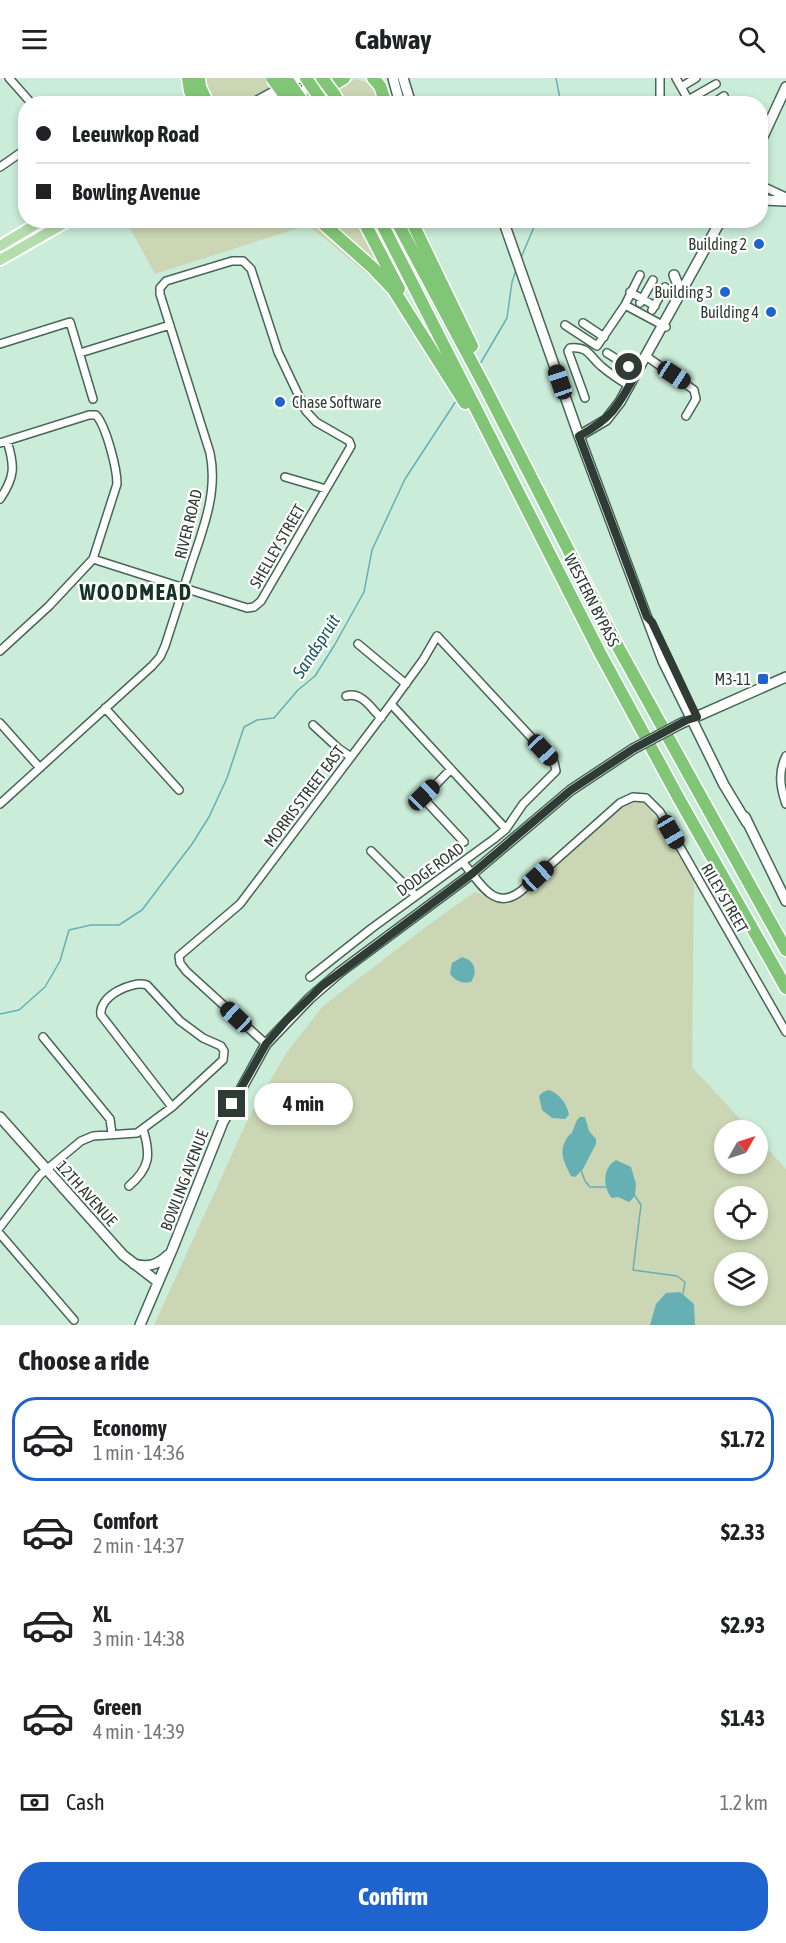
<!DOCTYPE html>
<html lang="en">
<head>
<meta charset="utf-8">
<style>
  :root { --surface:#fff; --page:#f6f6f6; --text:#202124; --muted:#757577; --line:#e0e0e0; --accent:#1f63ce }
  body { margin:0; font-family:"Asap Condensed",sans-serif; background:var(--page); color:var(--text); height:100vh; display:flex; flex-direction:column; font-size:22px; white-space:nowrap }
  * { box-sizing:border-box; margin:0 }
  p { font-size:20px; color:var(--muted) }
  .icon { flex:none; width:33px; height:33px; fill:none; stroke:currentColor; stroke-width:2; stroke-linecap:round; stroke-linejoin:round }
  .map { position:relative; height:1247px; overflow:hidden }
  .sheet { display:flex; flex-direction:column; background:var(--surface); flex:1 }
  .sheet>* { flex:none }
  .top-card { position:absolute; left:18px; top:18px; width:750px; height:132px; border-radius:24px; box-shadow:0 3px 9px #0003; display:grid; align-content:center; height:132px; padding:0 18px; background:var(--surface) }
  .needle { width:39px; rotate:51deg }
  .fabs { position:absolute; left:714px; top:1042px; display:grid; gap:12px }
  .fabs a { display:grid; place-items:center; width:54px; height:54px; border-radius:50%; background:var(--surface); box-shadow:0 3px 9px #0003; font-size:30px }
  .end { position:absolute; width:27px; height:27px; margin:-14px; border:8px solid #2f3c35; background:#fff; box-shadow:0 0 0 3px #fff }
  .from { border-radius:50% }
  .bubble { position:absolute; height:42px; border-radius:21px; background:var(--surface); box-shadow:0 3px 9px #0003; font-size:20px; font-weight:700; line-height:42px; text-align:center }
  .car { position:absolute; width:18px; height:36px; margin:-18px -9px; border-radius:8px; box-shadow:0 0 4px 2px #0007; background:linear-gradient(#222 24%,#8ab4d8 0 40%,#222 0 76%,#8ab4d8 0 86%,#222 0) }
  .top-card b { display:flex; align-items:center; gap:21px; height:57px; font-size:22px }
  .top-card b+b { border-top:2px solid var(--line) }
  .top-card i { width:15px; height:15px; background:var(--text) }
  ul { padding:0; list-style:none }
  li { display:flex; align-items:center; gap:18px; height:84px; margin:0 12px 9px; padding:0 6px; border:3px solid transparent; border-radius:24px }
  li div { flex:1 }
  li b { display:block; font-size:22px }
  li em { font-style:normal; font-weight:700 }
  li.on { border-color:var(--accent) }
  li>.icon { width:54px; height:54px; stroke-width:1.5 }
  h2 { padding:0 18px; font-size:27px; line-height:72px }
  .pay { display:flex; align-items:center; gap:15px; height:66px; padding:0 18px; font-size:22px }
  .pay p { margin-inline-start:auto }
  .button { display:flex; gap:12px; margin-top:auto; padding:12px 18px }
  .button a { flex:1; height:69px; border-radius:24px; background:var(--accent); color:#fff; font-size:24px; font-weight:700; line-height:69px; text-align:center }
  header { display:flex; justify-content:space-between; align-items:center; height:78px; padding:0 18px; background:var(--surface); font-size:27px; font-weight:700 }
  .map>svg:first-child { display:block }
  .green { fill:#cbd6b4; fill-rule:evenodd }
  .water { fill:#66b0b4 }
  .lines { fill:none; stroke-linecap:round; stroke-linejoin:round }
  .stream { stroke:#66b0b4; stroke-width:1.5 }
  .street-casing { stroke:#476656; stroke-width:10 }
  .secondary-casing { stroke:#476656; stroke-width:12 }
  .primary-casing { stroke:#fff; stroke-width:14 }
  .highway-casing { stroke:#fff; stroke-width:15 }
  .street { stroke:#fff; stroke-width:7 }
  .secondary { stroke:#fff; stroke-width:9 }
  .primary { stroke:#b3ddad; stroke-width:10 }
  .highway { stroke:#81c677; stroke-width:12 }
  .secondary-bridge-casing { stroke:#476656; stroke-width:12; stroke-linecap:butt }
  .highway-bridge-casing { stroke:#fff; stroke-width:15; stroke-linecap:butt }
  .secondary-bridge { stroke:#fff; stroke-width:9 }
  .highway-bridge { stroke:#81c677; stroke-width:12 }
  .route { stroke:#2f3c35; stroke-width:8 }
  .poi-dot { fill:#1f63ce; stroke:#fff; stroke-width:2 }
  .labels { text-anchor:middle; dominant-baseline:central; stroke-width:4.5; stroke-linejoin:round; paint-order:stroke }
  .poi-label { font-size:16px; fill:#2f3c35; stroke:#fff; text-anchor:end }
  .street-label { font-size:16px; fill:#2f3c35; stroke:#fff }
  .water-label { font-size:18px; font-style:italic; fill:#1c5b5e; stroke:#fff }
  .district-label { font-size:22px; font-weight:bold; letter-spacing:1.5px; fill:#163325; stroke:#fff }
</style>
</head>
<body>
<header><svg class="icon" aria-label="menu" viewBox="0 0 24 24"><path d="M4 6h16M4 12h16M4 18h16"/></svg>Cabway<svg class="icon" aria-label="search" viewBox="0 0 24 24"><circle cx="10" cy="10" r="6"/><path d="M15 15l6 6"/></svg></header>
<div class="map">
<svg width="786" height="1247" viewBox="0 0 786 1247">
  <rect width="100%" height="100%" fill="#caecd9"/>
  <!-- green -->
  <path class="green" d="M204,0h60l6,9 -27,16h-29z
    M356,1l15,5 9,19h-36l-8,-12z
    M126,143h188l78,73 -84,-69 -153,49z
    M327,143h29l27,50z
    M627,721l18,2 49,79 -2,187 59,64h-27v33h34v-26l28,31v156h-632l95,-208 38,-65 36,-46 104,-80 48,-34 33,13zM724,1119h34v33h-34zM724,1185h34v33h-34z"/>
  <!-- water -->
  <path class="water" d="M462,879c13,3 16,15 9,25 -9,2 -15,-1 -21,-8l2,-11z
    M549,1012c11,4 18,14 20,25l-4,4 -13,-1 -10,-8 -3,-14 4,-4z
    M580,1039h5l4,14 7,8v5l-13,25 -8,8 -4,-1c-7,-14 -13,-24 -4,-38 5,-7 3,-1 6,-8 3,-6 2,-9 7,-13z
    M616,1082l15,7 5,17 -1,12 -6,6 -11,-5 -6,1c-10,-11 -9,-31 4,-38z
    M680,1214l14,12 1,21h-45l6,-21 10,-11z"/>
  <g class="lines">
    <!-- stream -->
    <path class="stream" d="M556,0l5,26
      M520,182l17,-40
      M480,286l27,-46 5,-36 4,-12
      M0,936l19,-4 26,-23 15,-26 9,-31 22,-5h28l23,-15 50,-66 17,-27 18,-39 17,-51 13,-7 17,-2 24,-28 17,-14 19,-30 30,-54 8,-42 33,-71 51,-78
      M581,1092l4,11 5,6h16
      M635,1118l6,9 -8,65 44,6 8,6 -2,12"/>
    <defs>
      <path id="street" d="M9,0l23,26
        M676,0l13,23
        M681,9l15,-9
        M688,22l28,-16
        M660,26v-26
        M712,26l12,-8
        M0,89l26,-18
        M760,107l26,12
        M630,214l25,14
        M640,225l13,-23
        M625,227l15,-30
        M652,232l13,-23
        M583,245l21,14
        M565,247l32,21 28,-41 41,22
        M0,266l70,-22 23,77
        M80,275l90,-28
        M607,275l30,19
        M646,278l48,34 2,9 -10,17
        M585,320l-17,-47 2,-3c19,-2 19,8 31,18 9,8 19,14 28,20
        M0,365l89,-28h7c10,11 21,53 21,69l-24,75 -44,47 -49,45
        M285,399l41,12
        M0,421c15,-22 15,-33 7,-58
        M358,566l48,40
        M346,618c15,-5 25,12 35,22
        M391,626l115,125
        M105,630l74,82
        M0,645l40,45
        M313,647l25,23 13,9
        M786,678c-8,16 -6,31 0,48
        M451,691l-28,29 41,44
        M0,726l152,-138 8,-9 5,-11c9,-28 18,-56 27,-84 12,-35 26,-72 18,-109l-50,-159v-6l6,-7 66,-20h11l8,8 27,83 28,59 10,11 33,19 2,5 -90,155 -7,6 -7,1 -154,-49
        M371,773l45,45
        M463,785c17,18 30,50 58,28l99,-88 13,-6 13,1 14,14 126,220
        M43,959l67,82 2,15
        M266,966l-80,-73 -6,-8 -1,-7 61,-52 151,-200 32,-44 14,-24 117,126 2,9 -33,33 -17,25 -12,10 -122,89 -62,49
        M129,1108c21,-18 22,-31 14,-57
        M0,1149l40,-52 41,-34 12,-5 44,-3 35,-26 51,-47 1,-9 -3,-5 -18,-8 -23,-17 -33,-36c-16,-5 -49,12 -46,30l71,92
        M0,1156l74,86"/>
      <path id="secondary" d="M393,0l7,26
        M403,0l8,26
        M252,26l47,-26
        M281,26l44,-26
        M760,65l26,-56
        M760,122l26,1
        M503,142l76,216 84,225 61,124 23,38
        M674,197l4,10 -2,9
        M579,358l27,-16 14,-18 101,-182
        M680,646l106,-47
        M745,739l41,84
        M0,1039l123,138 35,27
        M134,1186c14,4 24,1 34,-9
        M140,1247l32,-75 51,-128 43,-78 44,-46 30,-26 133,-99 98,-83 62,-41"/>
      <path id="primary" d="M0,168l43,-26
        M0,182l70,-40"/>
      <path id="highway" d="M188,0l2,13 6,13
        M199,0l1,9 8,17
        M373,0l7,8 6,18
        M334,16l6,10
        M301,26l43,-26
        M319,142l54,48 20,21 72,114
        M363,142l36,69
        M380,142l220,433 78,144 108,191
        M396,142l88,165 133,260 169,305
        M411,142l61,126"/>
    </defs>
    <!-- street casing -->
    <use href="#street" class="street-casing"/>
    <!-- secondary casing -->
    <use href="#secondary" class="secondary-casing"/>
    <!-- primary casing -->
    <use href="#primary" class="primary-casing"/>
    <!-- highway casing -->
    <use href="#highway" class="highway-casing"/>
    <!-- street -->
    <use href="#street" class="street"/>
    <!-- secondary -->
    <use href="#secondary" class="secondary"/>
    <!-- primary -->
    <use href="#primary" class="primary"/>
    <!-- highway -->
    <use href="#highway" class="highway"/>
    <defs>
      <path id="secondary-bridge" d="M633,671l47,-25"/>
      <path id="highway-bridge" d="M272,0l19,26
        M286,0l18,26
        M306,0l17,25
        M322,0l12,16"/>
    </defs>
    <!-- secondary-bridge casing -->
    <use href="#secondary-bridge" class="secondary-bridge-casing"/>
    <!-- highway-bridge casing -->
    <use href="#highway-bridge" class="highway-bridge-casing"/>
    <!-- secondary-bridge -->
    <use href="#secondary-bridge" class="secondary-bridge"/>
    <!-- highway-bridge -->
    <use href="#highway-bridge" class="highway-bridge"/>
  </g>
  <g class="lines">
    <!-- route -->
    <path class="route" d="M232,1026l34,-60 20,-23 36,-35 151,-113 98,-83 62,-41 54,-29 10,-3 -45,-95 -5,-5 -68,-181c34,-18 40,-32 58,-64l-8,-5"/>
  </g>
  <!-- markers -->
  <g class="poi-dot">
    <circle cx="759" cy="166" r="6"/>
    <circle cx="725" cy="214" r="6"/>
    <circle cx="771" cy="234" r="6"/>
    <circle cx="280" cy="324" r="6"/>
    <rect x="757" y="595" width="12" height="12" rx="3"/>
  </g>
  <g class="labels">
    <!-- poi labels -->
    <g class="poi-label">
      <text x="747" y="166">Building 2</text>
      <text x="713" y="214">Building 3</text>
      <text x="759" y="234">Building 4</text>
      <text x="292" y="324" text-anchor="start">Chase Software</text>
      <text x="751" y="601">M3-11</text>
    </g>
    <!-- street labels -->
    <g class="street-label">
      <text transform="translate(188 446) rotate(-76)">RIVER ROAD</text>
      <text transform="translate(277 468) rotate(-60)">SHELLEY STREET</text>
      <text transform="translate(592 522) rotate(63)">WESTERN BYPASS</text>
      <text transform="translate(304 718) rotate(-53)">MORRIS STREET EAST</text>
      <text transform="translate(430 791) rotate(-36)">DODGE ROAD</text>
      <text transform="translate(725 820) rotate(60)">RILEY STREET</text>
      <text transform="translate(184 1102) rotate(-69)">BOWLING AVENUE</text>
      <text transform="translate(87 1115) rotate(48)">12TH AVENUE</text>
    </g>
    <!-- water labels -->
    <g class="water-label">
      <text transform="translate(316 568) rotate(-57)">Sandspruit</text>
    </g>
    <!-- district labels -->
    <g class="district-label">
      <text x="136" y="514">WOODMEAD</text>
    </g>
  </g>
</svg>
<div class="fabs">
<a><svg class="needle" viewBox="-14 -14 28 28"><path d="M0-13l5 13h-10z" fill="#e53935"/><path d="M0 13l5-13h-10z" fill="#757577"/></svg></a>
<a><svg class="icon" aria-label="locate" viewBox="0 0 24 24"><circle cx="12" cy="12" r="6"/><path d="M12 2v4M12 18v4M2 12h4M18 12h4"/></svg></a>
<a><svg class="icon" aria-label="layers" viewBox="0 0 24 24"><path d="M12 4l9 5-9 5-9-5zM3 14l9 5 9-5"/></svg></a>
</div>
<i class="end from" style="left:629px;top:289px"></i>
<i class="end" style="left:232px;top:1026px"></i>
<div class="bubble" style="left:254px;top:1005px;width:99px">4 min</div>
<i class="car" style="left:674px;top:297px;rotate:123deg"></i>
<i class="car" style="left:560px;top:304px;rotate:341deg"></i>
<i class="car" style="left:543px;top:672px;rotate:137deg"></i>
<i class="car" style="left:424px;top:717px;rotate:46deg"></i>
<i class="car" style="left:671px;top:754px;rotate:150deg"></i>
<i class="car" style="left:538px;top:798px;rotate:48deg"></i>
<i class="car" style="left:236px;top:939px;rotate:313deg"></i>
<div class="top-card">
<b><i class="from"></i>Leeuwkop Road</b>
<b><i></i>Bowling Avenue</b>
</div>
</div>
<section class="sheet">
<h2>Choose a ride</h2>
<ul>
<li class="on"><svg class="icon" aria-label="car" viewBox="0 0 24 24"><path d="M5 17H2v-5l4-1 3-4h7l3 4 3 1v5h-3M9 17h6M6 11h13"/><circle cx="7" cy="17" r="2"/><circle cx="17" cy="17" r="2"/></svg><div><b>Economy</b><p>1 min · 14:36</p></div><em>$1.72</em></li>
<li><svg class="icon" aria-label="car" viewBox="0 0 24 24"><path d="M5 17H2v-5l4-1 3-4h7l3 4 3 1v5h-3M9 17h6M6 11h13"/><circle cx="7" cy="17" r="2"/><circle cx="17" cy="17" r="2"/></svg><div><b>Comfort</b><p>2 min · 14:37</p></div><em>$2.33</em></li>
<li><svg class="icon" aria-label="car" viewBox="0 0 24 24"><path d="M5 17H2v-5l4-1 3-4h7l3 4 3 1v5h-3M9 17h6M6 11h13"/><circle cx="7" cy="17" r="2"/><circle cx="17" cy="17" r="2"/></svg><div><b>XL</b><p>3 min · 14:38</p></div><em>$2.93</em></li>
<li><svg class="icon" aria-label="car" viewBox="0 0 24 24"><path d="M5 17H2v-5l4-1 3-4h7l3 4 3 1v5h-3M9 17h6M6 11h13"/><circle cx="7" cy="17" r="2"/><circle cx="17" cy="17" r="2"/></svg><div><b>Green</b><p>4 min · 14:39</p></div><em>$1.43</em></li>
</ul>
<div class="pay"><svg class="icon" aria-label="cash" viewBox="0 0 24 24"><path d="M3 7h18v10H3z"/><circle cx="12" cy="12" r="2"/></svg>Cash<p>1.2 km</p></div>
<div class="button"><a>Confirm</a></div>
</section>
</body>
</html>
